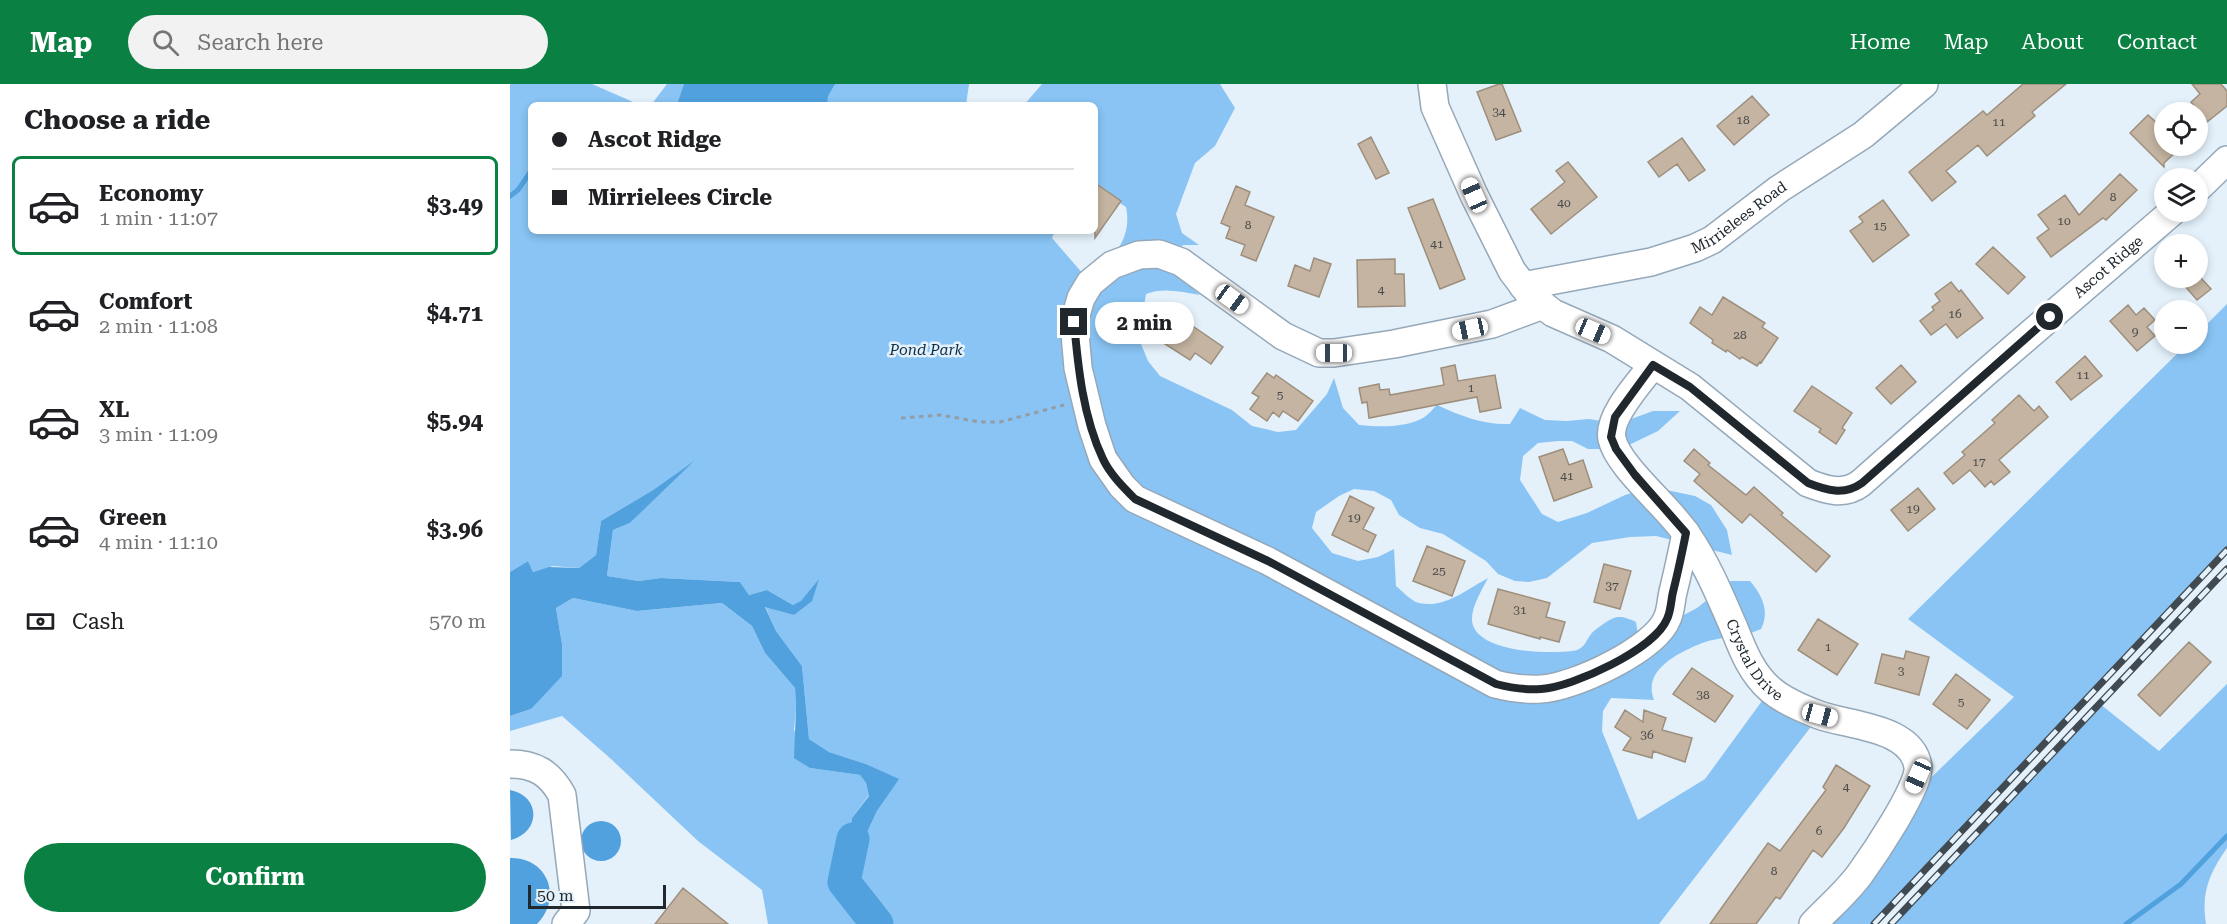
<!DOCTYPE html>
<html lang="en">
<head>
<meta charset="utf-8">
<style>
  :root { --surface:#fff; --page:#f2f2f2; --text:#202124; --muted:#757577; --line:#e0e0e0; --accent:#0b8043 }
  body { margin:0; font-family:"Roboto Serif",serif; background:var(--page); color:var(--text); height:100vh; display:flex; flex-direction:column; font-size:22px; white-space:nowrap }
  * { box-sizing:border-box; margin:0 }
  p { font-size:20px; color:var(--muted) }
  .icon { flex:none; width:33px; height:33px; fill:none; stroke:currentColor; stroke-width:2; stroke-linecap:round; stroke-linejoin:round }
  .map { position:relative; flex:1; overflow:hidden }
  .details { display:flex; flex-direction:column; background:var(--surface); width:510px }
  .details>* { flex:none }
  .banner { position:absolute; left:18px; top:18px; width:570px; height:132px; border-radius:9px; box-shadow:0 3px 9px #0003; display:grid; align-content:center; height:132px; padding:0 24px; background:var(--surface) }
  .controls { position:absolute; left:1644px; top:18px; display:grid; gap:12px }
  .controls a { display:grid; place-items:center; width:54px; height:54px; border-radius:50%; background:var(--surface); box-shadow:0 3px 9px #0003; font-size:30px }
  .scale { position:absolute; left:18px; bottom:15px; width:138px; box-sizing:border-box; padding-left:6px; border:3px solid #20282e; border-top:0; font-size:16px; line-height:21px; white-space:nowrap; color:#20282e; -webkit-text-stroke:4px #e4f1fb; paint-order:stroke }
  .end { position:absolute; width:27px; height:27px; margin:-14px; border:8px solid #20282e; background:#fff; box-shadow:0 0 0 3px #fff }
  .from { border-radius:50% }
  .bubble { position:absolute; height:42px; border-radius:21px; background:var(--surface); box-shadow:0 3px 9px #0003; font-size:20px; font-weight:700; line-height:42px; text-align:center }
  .car { position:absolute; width:18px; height:36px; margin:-18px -9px; border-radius:8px; box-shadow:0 0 4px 2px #0007; background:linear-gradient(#fff 24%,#345 0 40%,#fff 0 76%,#345 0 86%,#fff 0) }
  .banner b { display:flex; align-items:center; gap:21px; height:57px; font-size:22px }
  .banner b+b { border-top:2px solid var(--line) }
  .banner i { width:15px; height:15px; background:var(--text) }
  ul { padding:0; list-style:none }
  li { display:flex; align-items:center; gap:18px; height:99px; margin:0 12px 9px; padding:0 12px; border:3px solid transparent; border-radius:9px }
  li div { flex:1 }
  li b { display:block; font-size:22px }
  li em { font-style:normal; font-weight:700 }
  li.active { border-color:var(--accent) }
  li>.icon { width:54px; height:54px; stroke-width:1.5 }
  h2 { padding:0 24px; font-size:27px; line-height:72px }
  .pay { display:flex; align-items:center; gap:15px; height:66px; padding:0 24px; font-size:22px }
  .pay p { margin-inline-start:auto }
  .cta { display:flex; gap:12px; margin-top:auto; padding:12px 24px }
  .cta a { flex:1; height:69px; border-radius:36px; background:var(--accent); color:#fff; font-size:24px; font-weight:700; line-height:69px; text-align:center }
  header { display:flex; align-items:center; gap:36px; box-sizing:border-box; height:84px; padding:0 30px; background:var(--accent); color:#fff }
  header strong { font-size:28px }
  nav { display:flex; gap:33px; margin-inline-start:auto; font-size:21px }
  .search { width:420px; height:54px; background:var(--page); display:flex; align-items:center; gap:15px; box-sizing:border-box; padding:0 21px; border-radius:33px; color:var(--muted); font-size:22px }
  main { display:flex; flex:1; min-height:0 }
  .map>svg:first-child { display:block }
  .green { fill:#89c4f4 }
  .water { fill:#50a1de }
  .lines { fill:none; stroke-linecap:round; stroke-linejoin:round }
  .stream { stroke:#50a1de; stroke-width:5 }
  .river { stroke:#50a1de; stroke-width:33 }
  .building { fill:#c4b4a1; stroke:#9e8f7c; stroke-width:1.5 }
  .minor-casing { stroke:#95a8b9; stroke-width:30 }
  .path { stroke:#929da5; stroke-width:3; stroke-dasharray:4.5 4.5; stroke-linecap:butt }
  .minor { stroke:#fff; stroke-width:27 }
  .rail-casing { stroke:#414a51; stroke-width:7 }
  .rail { stroke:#e4f1fb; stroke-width:4.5; stroke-dasharray:14; stroke-linecap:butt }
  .route { stroke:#20282e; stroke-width:8 }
  .labels { text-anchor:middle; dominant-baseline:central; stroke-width:5; stroke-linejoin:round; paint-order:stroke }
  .number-label { font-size:12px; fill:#494b4b }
  .street-label { font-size:15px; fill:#20282e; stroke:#e4f1fb }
  .park-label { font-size:15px; font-style:italic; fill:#0b2e47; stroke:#e4f1fb }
</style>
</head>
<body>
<header>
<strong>Map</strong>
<div class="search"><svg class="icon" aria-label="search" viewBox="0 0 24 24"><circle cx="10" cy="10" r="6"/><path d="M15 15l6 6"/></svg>Search here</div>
<nav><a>Home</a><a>Map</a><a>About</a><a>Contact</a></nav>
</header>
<main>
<section class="details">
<h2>Choose a ride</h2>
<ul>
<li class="active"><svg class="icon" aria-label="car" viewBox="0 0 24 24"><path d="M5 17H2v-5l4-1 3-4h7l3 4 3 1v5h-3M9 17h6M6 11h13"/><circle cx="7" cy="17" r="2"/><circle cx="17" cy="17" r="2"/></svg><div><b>Economy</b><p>1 min · 11:07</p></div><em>$3.49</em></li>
<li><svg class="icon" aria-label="car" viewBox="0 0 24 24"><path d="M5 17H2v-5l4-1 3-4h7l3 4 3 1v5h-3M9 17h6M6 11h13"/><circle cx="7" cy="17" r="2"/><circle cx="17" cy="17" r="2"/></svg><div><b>Comfort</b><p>2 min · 11:08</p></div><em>$4.71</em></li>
<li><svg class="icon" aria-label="car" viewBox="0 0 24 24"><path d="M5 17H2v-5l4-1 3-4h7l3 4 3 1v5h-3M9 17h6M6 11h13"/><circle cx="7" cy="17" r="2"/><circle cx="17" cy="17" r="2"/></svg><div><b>XL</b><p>3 min · 11:09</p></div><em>$5.94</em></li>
<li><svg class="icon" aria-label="car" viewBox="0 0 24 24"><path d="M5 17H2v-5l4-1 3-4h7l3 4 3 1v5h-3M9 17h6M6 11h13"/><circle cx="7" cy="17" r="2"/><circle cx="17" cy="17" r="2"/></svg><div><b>Green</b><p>4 min · 11:10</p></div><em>$3.96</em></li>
</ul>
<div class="pay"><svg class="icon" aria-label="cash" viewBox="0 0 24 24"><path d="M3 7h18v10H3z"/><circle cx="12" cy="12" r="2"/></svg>Cash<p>570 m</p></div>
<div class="cta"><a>Confirm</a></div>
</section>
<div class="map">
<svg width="1717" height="840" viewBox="0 0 1717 840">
  <rect width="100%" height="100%" fill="#e4f1fb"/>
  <!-- green -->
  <path class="green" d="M0,0h82l48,21h-109v126h524l-3,7 38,44c21,-22 43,-43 36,-75l-25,-16 -6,3v-89h-71l18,-21h178l15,24 -20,38 -20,17 -19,51 6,19 17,12h-15l-8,3 -1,25 25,22c-18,-3 -37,-8 -54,-1l-7,45 9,22 12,15 72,34 20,16 26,6 18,-2 31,-36 7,-16 9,30 16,17c21,2 45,3 64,-7 5,-3 10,-9 14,-13 24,11 46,20 73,19l10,-16 25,12 22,1 22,-2 20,3h14l30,-11h27l-22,20 -29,14 -25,4h-16l-16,-8h-14l-20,2 -15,13 -3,24 22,34 16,8 29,-9 38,-18 27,-8 43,9 16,9 16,25 5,25 -76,-19 -26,1 -38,6 -45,35 -18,4 -14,-1 -17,-7 -12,-13 -43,-27 -23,-6 -21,-13 -8,-15 -17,-9 -20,-2 -15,7 -23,16 -4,16 20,25 26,8 20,-4 16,-8 2,37c6,5 15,15 23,17 26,6 48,-14 69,-25 -6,12 -17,29 -16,43 4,32 77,33 100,30 12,-1 13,-9 19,-17 3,-4 7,-6 11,-9 14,-10 18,-10 34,-3l2,14 17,-6 42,-22 34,-27h19c12,14 20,30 11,48 -20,9 -40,7 -59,14 -24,10 -60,27 -48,57l-43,-2 -8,13 -1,20 36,89 67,-41 65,-89 50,25 -161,209h-891l-6,-34 -64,-49 -87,-82 -49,-43 -52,15v-15l21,-7 31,-65 -6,-36 17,-10 64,13 85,-8 30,23 13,27 30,35 1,20 -2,22 16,38 50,7 6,8 3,12 -17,23 -7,62 32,-69 21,-32 -32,-15 -37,-12 -20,-13 -7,-73 -26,-35 -11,-25 29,9 25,-34 -18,21 -8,3 -26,-15 -18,5 -9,-13 -79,-4 -22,3 -32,-5 6,-46 17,-7 60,-59 -37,26 -52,31 -5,34 -17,13 -26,-2 -20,6 -5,-11 -18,11z
    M157,0h302l-3,21h-315z
    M1717,220v246l-353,374h-61l93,-122 108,-105 -106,-78 279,-275h11v-11z
    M1717,600v164c-18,26 -26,44 -21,76h-315l209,-220 59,47z"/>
  <!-- water -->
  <path class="water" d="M174,0h151l-7,12 -1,9h-150z
    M184,377l-64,62 -17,7 -6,46 32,5 22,-3 79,4 9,13 18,-5 26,15 8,-4 18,-22 -7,22 -18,14 -29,-8 11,24 26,35 7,73 20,13 37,12 33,15 -22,32 -33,71 8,-64 17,-22 -3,-13 -6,-8 -50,-7 -16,-10 2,-50 -1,-20 -30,-35 -13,-27 -30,-23 -85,8 -64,-13 -17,10 6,36v32l-31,33 -21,7v-144l18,-11 5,11 16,-5 30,1 17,-13 5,-34 52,-31z
    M0,706c31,6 31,42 1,50z
    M71 757a20 20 0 1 1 40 0a20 20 0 1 1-40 0Z
    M0,774c38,-1 53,40 27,66h-27z"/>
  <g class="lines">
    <!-- stream -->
    <path class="stream" d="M0,112l8,-6 13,-19
      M1616,840l55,-40 46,-48"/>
    <!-- river -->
    <path class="river" d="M343,755l-9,43 33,42"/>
  </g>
  <!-- building -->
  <path class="building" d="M989,0h3l19,47 -25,9 -19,-48z
    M1513,0h43l-34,28 3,4 -48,40 -9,-11 -32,26 10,11 -24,19 -23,-29 74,-61 4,4z
    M1682,0h29l6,7v15l-20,16 -16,-20 9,-8z
    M1242,12l17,19 -35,30 -17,-19z
    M1654,29v33h18l-18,17v4l-34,-34 18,-18 8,7z
    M861,53l18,36 -13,6 -18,-35z
    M1172,54l23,32 -16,11 -12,-17 -18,13 -11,-15z
    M1058,78l29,35 -46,37 -20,-25 34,-27 -9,-11z
    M1610,90l17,16 -31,30 -3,-2 -52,39 -14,-19 12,-9 -11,-14 27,-20 14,20z
    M585,99l26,18 -26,37z
    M726,102l14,6 -5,13 29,12 -18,44 -15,-6 4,-10 -19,-7 4,-11 -9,-4z
    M923,115l32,80 -25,10 -32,-81z
    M1373,116l26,35 -36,27 -23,-31 13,-9 -4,-5z
    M1483,163l32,30 -17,17 -32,-30z
    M804,174l17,6 -12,33 -31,-11 7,-21 15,6z
    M885,175v15h9l1,32 -47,1 -1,-47z
    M1668,194h23l10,11 -14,11z
    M1441,198l8,10 2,-2 22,28 -26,20 -11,-14 -15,11 -11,-14 14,-11 -2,-3 8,-6 -5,-7z
    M1213,213l42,26 -3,4 16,11 -17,25 -1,-1 -3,4 -15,-9 -2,2 -13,-9 -1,2 -14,-9 1,-3 -23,-17 10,-16 12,8z
    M649,219l64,44 -12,17 -16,-11 -5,7 -28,-18 4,-6 -10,-7 4,-7 -9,-7z
    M1618,221l8,10 8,-7 11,12 -8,7 8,9 -18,15 -27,-30z
    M1575,272l17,20 -31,24 -15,-18z
    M945,281l3,16 37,-6 6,33 -21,4 -3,-15 -108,21 -2,-16 -5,1 -3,-15 20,-4 1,6 9,-1 1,6 54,-10 -3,-17z
    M1391,281l15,17 -25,22 -15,-16z
    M757,289l7,5 2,-3 37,26 -15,20 -15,-10 -4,6 -6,-5 -6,9 -17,-12 9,-12 -7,-4z
    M1302,302l40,27 -10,15 3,2 -9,14 -17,-12 2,-3 -27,-18z
    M1509,311l15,16 5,-5 9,11 -49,43 11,12 -16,13 -3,-4 -6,6 -15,-17 -17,14 -9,-11 21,-18 -3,-3 33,-29 -3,-3z
    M1053,365l6,16 14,-5 9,27 -38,14 -15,-44z
    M1184,365l16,14 -2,2 38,30 8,-8 29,26 -2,2 49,41 -14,16 -66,-58 -8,9 -48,-42 6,-7 -16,-13z
    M1408,404l17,21 -27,22 -17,-21z
    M840,412l24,12 -11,21 13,6 -8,17 -36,-17z
    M917,462l38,15 -13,35 -39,-15z
    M1094,480l27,7 -11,38 -26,-7z
    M988,505l52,14 -4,14 19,5 -6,20 -19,-5v2l-52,-15z
    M1308,535l40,25 -21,31 -39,-25z
    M1679,558l22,20 -51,54 -22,-21z
    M1396,567l23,6 -10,38 -44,-12 7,-29 22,5z
    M1182,584l41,28 -18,26 -42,-28z
    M1446,590l34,26 -23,29 -34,-25z
    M1115,626l18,12 1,-12 22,8 -4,12 30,8 -7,24 -32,-11 -1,7 -29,-8 8,-12 -16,-11z
    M1326,681l34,21 -26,42 -22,29 -9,-7 -33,49 -4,-2 -20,27h-46l58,-81 12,8 46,-61 -3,-3z
    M173,804l45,36h-73z"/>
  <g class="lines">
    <defs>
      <g id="minor">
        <path id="s1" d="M922,0l3,23 39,88 38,76 19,25 22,17 59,26 78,48 118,96c18,7 36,13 53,0l123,-109 188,-162"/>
        <path d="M1688,104l29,-28"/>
        <path id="s2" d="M1013,202l128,-24 44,-14 17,-8 67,-51 84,-54 61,-51"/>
        <path d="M1033,221l-51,19 -98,20 -60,9h-15l-36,-17 -102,-74 -22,-8 -20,1 -27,10 -22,18 -9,15 -7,24 4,46 14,58 11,33 19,27 13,13 133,62 227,123c16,4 31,6 46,5 32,-1 114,-40 126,-70 4,-8 4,-19 6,-27 5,-20 9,-39 13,-59"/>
        <path id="s3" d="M1143,281c-13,17 -46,52 -41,74 6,28 58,69 75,96 20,29 33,61 47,93 9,23 18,46 37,62 13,11 32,19 48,25 30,11 94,12 99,52 2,20 -45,89 -58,107 -13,18 -32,34 -47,50"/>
        <path d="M0,680c25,0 40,9 52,31l14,116 -10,13"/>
      </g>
    </defs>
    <!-- minor casing -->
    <use href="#minor" class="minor-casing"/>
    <!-- path -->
    <path class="path" d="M391,334l40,-3 38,7h21l64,-17"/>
    <!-- minor -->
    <use href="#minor" class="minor"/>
    <defs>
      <path id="rail" d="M1364,840l353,-374
        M1381,840l336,-355"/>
    </defs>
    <!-- rail casing -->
    <use href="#rail" class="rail-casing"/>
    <!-- rail -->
    <use href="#rail" class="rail"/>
  </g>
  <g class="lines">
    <!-- route -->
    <path class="route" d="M564,238c4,45 9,95 29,137 7,15 20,28 32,40l133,62 228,123c15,4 30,6 45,5 32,-2 114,-40 126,-70 4,-8 4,-19 6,-27 5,-20 9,-39 13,-59l-51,-58 -19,-26 -5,-12 4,-20 38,-52 37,22 118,96c18,7 36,13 54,0l188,-166"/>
  </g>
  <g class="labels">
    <!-- number labels -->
    <g class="number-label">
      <text x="989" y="28">34</text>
      <text x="1233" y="36">18</text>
      <text x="1489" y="38">11</text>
      <text x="1603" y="113">8</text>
      <text x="1054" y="119">40</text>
      <text x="1554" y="137">10</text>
      <text x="738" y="141">8</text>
      <text x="1370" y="142">15</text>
      <text x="927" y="160">41</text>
      <text x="871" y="206">4</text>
      <text x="1445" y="230">16</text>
      <text x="1625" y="248">9</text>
      <text x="1230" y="251">28</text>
      <text x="1573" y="291">11</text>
      <text x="961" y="304">1</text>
      <text x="770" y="311">5</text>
      <text x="1469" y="378">17</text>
      <text x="1057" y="392">41</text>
      <text x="1403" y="425">19</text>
      <text x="844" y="434">19</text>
      <text x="929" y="487">25</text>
      <text x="1102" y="502">37</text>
      <text x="1010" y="526">31</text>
      <text x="1318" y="563">1</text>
      <text x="1391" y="587">3</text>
      <text x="1193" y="611">38</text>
      <text x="1451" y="618">5</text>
      <text x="1137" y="651">36</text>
      <text x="1336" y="703">4</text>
      <text x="1309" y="747">6</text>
      <text x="1264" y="787">8</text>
    </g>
    <!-- street labels -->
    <g class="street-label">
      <text stroke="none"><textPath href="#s2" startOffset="230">Mirrielees Road</textPath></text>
      <text stroke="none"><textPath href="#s1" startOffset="956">Ascot Ridge</textPath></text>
      <text stroke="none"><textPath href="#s3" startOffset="352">Crystal Drive</textPath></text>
    </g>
    <!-- park labels -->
    <g class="park-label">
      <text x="416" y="266">Pond Park</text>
    </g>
  </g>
</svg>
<div class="controls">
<a><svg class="icon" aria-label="locate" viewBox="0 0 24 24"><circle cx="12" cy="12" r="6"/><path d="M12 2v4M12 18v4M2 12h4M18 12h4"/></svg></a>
<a><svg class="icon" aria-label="layers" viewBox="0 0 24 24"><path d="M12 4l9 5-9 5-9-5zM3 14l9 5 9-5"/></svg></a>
<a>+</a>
<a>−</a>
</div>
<div class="scale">50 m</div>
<i class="end from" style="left:1540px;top:233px"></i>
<i class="end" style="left:564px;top:238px"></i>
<div class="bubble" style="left:585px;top:218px;width:99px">2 min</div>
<i class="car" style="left:964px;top:111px;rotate:336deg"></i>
<i class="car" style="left:722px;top:215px;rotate:126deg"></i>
<i class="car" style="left:960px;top:245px;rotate:258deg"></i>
<i class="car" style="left:1083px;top:247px;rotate:113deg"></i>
<i class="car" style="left:824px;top:269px;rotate:270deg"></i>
<i class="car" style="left:1310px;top:631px;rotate:105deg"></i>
<i class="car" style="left:1408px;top:692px;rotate:204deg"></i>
<div class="banner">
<b><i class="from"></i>Ascot Ridge</b>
<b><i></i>Mirrielees Circle</b>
</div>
</div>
</main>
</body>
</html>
